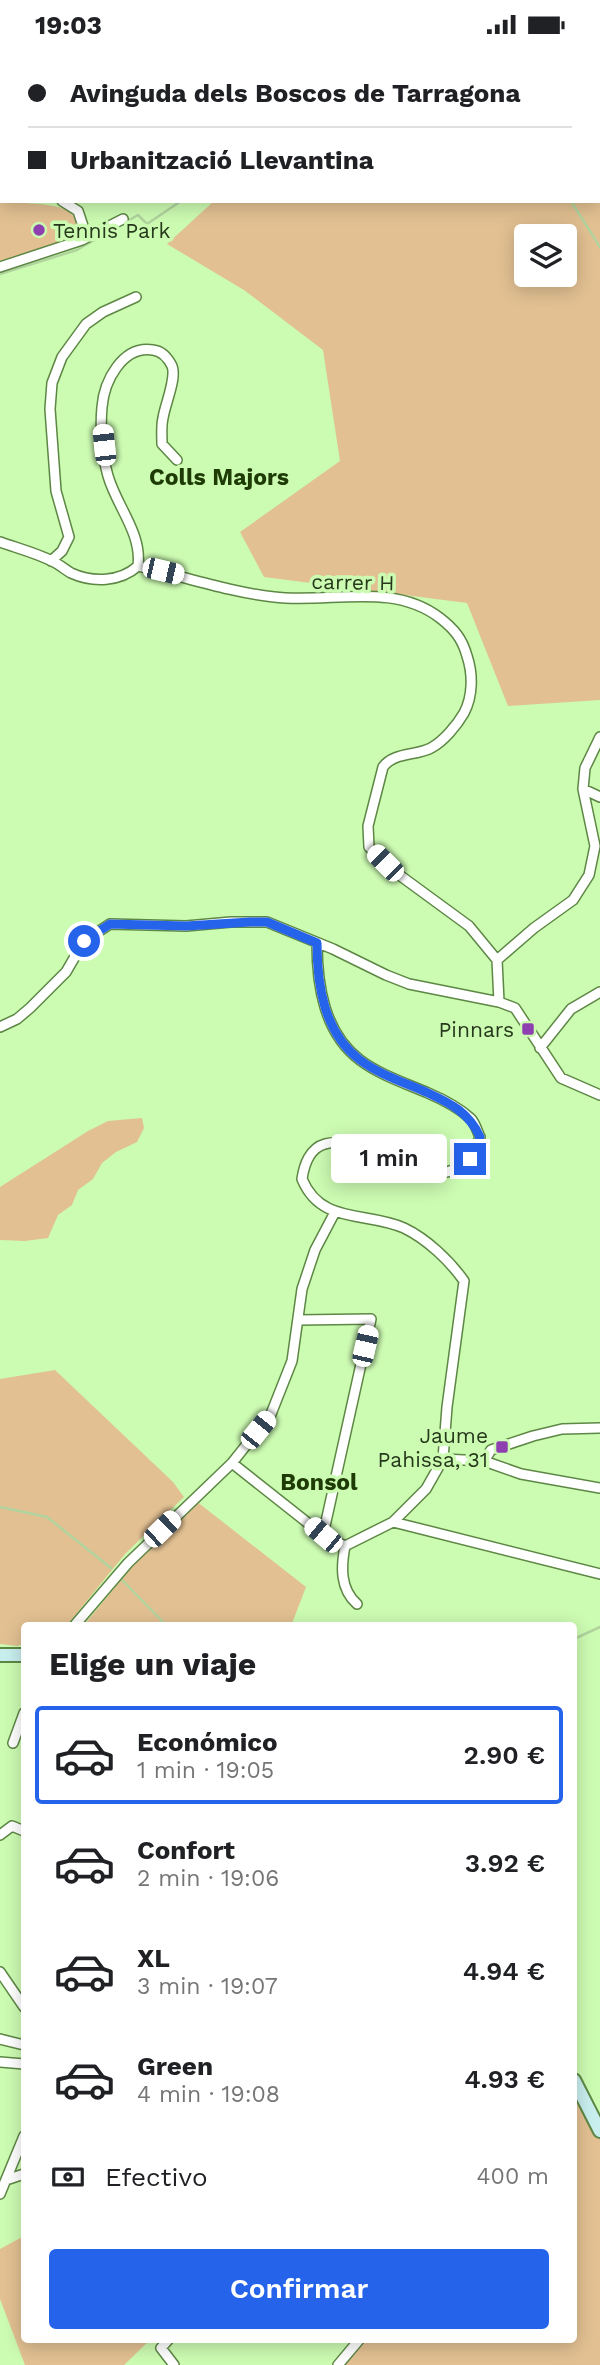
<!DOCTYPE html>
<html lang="es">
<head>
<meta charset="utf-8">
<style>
  :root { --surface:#fff; --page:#f2f2f2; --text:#202124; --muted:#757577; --line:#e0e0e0; --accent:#2563eb }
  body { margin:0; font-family:"Work Sans",sans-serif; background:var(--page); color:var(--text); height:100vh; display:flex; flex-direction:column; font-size:26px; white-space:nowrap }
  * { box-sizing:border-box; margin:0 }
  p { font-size:23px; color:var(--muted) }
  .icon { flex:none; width:38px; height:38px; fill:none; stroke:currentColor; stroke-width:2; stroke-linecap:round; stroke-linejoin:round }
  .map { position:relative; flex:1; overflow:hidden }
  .details { position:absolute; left:21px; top:1573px; width:556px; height:721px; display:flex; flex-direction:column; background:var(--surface); border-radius:7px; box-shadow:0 4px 18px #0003 }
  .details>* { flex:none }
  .top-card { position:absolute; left:0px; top:0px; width:600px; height:154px; box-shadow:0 4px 18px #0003; display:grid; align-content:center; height:154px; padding:0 28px; background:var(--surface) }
  .fabs { position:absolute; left:514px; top:175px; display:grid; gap:14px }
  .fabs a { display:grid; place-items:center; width:63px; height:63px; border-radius:7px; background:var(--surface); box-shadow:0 4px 18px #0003; font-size:35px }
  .end { position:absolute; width:32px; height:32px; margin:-16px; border:9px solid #2563eb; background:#fff; box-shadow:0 0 0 4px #fff }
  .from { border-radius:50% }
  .bubble { position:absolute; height:49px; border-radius:7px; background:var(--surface); box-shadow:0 4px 18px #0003; font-size:23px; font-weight:600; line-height:49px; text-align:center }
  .car { position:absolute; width:21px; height:42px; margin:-21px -10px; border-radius:9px; box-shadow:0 0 5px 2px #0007; background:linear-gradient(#fff 24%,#345 0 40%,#fff 0 76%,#345 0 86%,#fff 0) }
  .top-card b { display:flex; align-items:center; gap:24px; height:66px; font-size:26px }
  .top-card b+b { border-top:2px solid var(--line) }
  .top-card i { width:18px; height:18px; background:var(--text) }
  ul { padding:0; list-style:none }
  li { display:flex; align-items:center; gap:21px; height:98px; margin:0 14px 10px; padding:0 14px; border:4px solid transparent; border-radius:7px }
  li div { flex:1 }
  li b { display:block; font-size:26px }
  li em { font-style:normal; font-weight:600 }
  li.current { border-color:var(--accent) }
  li>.icon { width:63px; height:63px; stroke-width:1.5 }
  h2 { padding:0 28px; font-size:32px; line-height:84px }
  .pay { display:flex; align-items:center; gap:18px; height:77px; padding:0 28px; font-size:26px }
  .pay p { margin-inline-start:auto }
  .action { display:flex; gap:14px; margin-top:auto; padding:14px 28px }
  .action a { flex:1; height:80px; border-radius:7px; background:var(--accent); color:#fff; font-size:28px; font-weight:600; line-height:80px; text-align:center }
  .status { display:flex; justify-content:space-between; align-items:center; height:49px; padding:0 35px; background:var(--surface); direction:ltr }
  .status svg { height:19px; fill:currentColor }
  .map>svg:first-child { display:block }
  .green { fill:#e2c092; fill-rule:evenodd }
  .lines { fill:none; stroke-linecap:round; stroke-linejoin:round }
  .stream { stroke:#b1d49e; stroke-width:2.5 }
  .street-casing { stroke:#5d8744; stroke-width:12 }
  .secondary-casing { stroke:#5d8744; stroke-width:16 }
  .street { stroke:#fff; stroke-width:9 }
  .secondary { stroke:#c8eeee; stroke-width:12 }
  .route { stroke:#2563eb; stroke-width:9 }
  .poi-dot { fill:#8f40b0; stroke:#ccfbb2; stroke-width:2.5 }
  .labels { text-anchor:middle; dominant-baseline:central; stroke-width:7; stroke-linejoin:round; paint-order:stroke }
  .poi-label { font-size:21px; fill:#27391c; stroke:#ccfbb2; text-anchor:end }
  .street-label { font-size:21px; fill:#27391c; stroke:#ccfbb2 }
  .neighbourhood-label { font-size:23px; font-weight:bold; fill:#1e3b06; stroke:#ccfbb2 }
</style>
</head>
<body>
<div class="status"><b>19:03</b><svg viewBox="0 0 49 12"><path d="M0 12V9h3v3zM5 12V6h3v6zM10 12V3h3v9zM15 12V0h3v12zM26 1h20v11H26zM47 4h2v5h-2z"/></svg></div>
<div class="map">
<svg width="600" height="2316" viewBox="0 0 600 2316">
  <rect width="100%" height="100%" fill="#ccfbb2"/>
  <!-- green -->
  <path class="green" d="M65,0h535v651l-92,6 -41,-103 -203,-26 -24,-45 100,-71 -17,-111 -79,-60 -77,-46 47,-43h384v-150h-536zM527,187h38v39h-38z
    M0,152c15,2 47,2 61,7 15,5 24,20 9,31l-70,22z
    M142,1069l2,10 -7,14 -21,10 -14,11 -9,16 -15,11 -6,15 -14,10 -10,23 -23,3 -25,-1v-53l88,-56 20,-10z
    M55,1321l118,112 11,15 -59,57 -57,70 -3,2h-41v18l-7,2 -17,-2v-265z
    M196,1452l110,86 -15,39h-208l50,-60z
    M574,2031l26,51v234h-256l18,-25h212z
    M24,2187v104h126l-26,25h-99l-25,-66v-50z"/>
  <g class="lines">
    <!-- stream -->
    <path class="stream" d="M371,0l3,2
      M313,2l4,-2
      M598,143h2
      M571,152l29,46
      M0,225l77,-24 61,-35 9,9 34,-23
      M0,1458l47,10 64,51
      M121,1530l46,47
      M574,1590l26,-12"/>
    <defs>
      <path id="street" d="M0,147l2,1
        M62,152l16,10 5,15 -1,14
        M0,218l82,-27 41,-21
        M0,493c17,6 36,11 52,19 7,3 12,8 19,12 22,10 49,9 67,-7 4,-33 -21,-59 -30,-90 -6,-21 -8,-48 -6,-69 2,-25 20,-62 51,-57 9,1 15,8 19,16 5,12 -7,38 -9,52 -2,8 -1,18 -1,26l15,16
        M51,512l11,-10 7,-14 -13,-46 -6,-82 2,-26 10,-26 24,-33 17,-12 33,-15
        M138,517c45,10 90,26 136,31 55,7 118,-16 166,21 14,11 22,20 27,38 6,18 6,40 -3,57 -7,12 -20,28 -33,35 -15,8 -37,4 -48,19l-15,59 1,21 29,27 71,52 28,34
        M583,740l17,8
        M499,953l-2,-42 37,-32 39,-28 16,-25 6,-29 -12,-57 2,-21 15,-31
        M0,978l17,-8 13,-11 36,-36 18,-31 26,-17 76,2 45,-4h36l66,27 53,26 23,9 90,18 16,6 46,70 39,17
        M540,999l31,-39 29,-17
        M298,1271l73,-1 -48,216
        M443,1410l41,2 37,13 79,14
        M484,1412l7,-11 42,-14 29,-7 38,-1
        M232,1414l91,72 22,11 48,-24 33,-33 17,-30 4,-52 17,-126c-14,-20 -37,-42 -60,-53 -38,-17 -83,-3 -102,-49 2,-14 8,-31 23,-35 25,-8 94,20 122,28 22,-7 25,-15 33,-35 -3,-6 -5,-15 -10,-19 -11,-10 -28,-19 -42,-25 -23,-10 -48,-18 -68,-33 -36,-27 -43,-75 -43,-117
        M393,1473l207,52
        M345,1497c-4,21 -5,43 12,58
        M74,1577l54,-63 104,-100 39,-49 21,-53 10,-72 13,-39 20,-38
        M13,1694l11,-30
        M0,1786l12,-9 12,5
        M0,1923l24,35
        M0,1990l24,6
        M0,2013l24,2
        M6,2131l18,-6
        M0,2145l24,-58
        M168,2291l-7,8 13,17
        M338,2316l21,-25"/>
      <path id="secondary" d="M0,1606h24
        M574,2031l26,51"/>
    </defs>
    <!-- street casing -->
    <use href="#street" class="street-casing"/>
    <!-- secondary casing -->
    <use href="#secondary" class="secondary-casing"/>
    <!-- street -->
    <use href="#street" class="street"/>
    <!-- secondary -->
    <use href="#secondary" class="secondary"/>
  </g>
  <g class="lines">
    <!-- route -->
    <path class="route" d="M84,892l26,-17 76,2 64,-4h17l50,21c0,42 7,90 43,117 20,15 46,23 68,33 24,11 41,20 52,44l-6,17 -4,5"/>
  </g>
  <!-- markers -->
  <g class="poi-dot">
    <circle cx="39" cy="181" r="7"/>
    <rect x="521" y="973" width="14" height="14" rx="3.5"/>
    <rect x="495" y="1391" width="14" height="14" rx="3.5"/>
  </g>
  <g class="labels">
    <!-- poi labels -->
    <g class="poi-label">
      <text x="53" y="181" text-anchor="start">Tennis Park</text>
      <text x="514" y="980">Pinnars</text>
      <text x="488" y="1386">Jaume<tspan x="488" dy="24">Pahissa, 31</tspan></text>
    </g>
    <!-- street labels -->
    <g class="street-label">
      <text transform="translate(353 533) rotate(1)">carrer H</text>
    </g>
    <!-- neighbourhood labels -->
    <g class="neighbourhood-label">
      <text x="219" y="428">Colls Majors</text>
      <text x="319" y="1433">Bonsol</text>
    </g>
  </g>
</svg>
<div class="fabs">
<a><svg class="icon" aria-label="layers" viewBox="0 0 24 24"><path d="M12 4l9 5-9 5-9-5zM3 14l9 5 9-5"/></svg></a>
</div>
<i class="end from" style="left:84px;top:892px"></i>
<i class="end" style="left:470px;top:1110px"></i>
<div class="bubble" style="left:331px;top:1085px;width:116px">1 min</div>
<i class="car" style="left:104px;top:396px;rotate:354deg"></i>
<i class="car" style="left:163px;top:522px;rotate:103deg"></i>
<i class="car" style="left:385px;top:814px;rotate:315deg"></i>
<i class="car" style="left:365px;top:1297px;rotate:13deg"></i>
<i class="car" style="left:258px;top:1381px;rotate:39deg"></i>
<i class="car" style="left:162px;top:1480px;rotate:46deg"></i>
<i class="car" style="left:323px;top:1486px;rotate:310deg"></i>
<div class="top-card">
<b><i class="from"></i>Avinguda dels Boscos de Tarragona</b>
<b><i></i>Urbanització Llevantina</b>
</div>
<section class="details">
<h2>Elige un viaje</h2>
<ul>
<li class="current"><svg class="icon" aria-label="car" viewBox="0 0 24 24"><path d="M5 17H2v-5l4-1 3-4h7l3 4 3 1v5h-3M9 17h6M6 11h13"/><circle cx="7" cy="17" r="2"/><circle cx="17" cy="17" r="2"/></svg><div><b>Económico</b><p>1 min · 19:05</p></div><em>2.90 €</em></li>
<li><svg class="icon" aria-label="car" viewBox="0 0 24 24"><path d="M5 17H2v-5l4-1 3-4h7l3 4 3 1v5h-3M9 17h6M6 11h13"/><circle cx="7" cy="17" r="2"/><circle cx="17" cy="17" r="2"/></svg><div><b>Confort</b><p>2 min · 19:06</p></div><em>3.92 €</em></li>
<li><svg class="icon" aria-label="car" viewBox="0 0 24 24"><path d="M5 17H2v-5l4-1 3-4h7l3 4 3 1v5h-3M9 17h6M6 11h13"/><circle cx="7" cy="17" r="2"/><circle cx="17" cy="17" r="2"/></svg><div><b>XL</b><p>3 min · 19:07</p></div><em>4.94 €</em></li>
<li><svg class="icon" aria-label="car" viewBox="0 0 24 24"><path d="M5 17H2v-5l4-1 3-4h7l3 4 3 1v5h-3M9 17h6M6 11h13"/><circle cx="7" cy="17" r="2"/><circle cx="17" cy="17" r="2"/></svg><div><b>Green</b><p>4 min · 19:08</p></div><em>4.93 €</em></li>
</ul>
<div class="pay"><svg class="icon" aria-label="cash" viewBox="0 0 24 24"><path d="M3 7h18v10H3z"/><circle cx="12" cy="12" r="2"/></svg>Efectivo<p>400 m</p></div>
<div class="action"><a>Confirmar</a></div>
</section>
</div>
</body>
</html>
